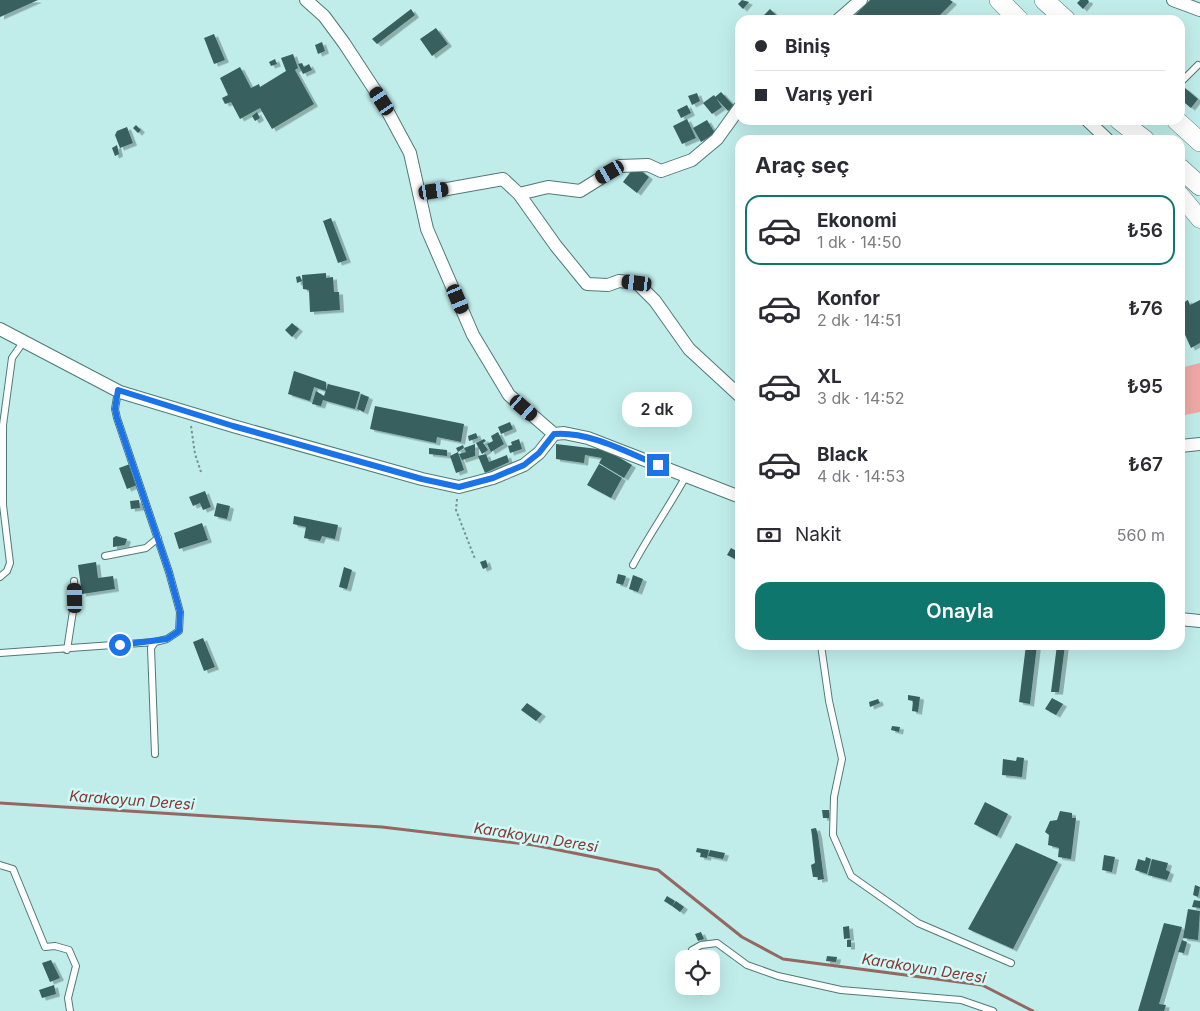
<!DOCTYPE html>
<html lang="tr">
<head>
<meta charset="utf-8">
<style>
  :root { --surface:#fff; --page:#f7f7f7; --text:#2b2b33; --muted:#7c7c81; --line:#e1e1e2; --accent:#0f766e }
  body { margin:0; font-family:Inter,sans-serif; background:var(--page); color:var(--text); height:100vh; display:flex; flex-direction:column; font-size:19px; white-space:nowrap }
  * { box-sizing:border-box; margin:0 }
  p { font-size:16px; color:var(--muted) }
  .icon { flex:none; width:28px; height:28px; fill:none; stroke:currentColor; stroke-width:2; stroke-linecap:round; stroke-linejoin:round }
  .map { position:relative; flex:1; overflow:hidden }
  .sheet { position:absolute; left:735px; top:135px; width:450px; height:515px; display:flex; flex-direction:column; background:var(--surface); border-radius:15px; box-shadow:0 5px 20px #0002 }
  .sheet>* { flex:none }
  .guide { position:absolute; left:735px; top:15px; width:450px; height:110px; border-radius:15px; box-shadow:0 5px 20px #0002; display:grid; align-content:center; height:110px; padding:0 20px; background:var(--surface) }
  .tools { position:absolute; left:675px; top:950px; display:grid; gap:10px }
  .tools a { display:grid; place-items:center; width:45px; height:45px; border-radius:10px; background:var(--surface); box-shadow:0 5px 20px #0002; font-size:25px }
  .end { position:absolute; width:22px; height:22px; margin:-11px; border:6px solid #1a73e8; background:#fff; box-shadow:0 0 0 2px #fff }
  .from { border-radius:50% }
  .bubble { position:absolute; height:35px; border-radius:15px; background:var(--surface); box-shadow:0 5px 20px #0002; font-size:16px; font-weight:600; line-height:35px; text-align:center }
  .car { position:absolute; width:15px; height:30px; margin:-15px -8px; border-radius:6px; box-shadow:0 0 4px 1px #0007; background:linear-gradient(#222 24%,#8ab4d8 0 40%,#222 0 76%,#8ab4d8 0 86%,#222 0) }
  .guide b { display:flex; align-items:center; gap:18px; height:48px; font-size:19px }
  .guide b+b { border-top:1px solid var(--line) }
  .guide i { width:12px; height:12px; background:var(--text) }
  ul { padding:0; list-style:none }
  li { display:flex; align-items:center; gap:15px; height:70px; margin:0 10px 8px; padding:0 10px; border:2px solid transparent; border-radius:15px }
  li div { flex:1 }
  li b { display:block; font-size:19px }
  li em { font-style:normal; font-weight:600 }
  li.active { border-color:var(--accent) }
  li>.icon { width:45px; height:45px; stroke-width:1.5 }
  h2 { padding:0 20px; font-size:22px; line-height:60px }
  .pay { display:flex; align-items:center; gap:12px; height:55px; padding:0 20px; font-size:19px }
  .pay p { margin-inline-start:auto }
  .button { display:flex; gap:10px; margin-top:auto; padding:10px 20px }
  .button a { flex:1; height:58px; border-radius:15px; background:var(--accent); color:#fff; font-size:20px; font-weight:600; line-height:58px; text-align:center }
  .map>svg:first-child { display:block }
  .green { fill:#efa9a4 }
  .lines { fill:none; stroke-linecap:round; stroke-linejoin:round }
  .stream { stroke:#956763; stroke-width:3 }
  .building { fill:#37605e; filter:url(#shadow) }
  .service-casing { stroke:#507a77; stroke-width:8 }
  .minor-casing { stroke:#507a77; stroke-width:14 }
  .secondary-casing { stroke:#507a77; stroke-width:19 }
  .primary-casing { stroke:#507a77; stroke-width:20 }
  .path { stroke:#739491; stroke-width:2; stroke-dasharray:2.5 2.5; stroke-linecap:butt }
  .service { stroke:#fff; stroke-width:6 }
  .minor { stroke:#fff; stroke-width:12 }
  .secondary { stroke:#fff; stroke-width:18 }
  .primary { stroke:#fff; stroke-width:19 }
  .route { stroke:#1a73e8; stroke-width:6 }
  .labels { text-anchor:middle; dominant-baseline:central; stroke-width:5; stroke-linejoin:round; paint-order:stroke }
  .water-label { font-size:15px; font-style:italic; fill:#8d3333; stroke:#cdfbf7 }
</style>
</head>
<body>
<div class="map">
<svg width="1200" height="1011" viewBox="0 0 1200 1011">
  <defs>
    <filter id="shadow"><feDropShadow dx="4" dy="2.5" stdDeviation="0" flood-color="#0004"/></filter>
  </defs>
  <rect width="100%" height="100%" fill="#c0edea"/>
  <!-- green -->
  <path class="green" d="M1200,363v49l-20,4v-48z"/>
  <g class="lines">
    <!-- stream -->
    <path class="stream" d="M0,803l382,24 152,18 124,25 84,67 41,22 199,26 51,26"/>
  </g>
  <!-- building -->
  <path class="building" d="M0,0h38l-38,17z
    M742,0l7,2 -6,7 -5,-5z
    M870,0h80l3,2 -18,18h-85z
    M1080,0h8l1,2 -6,7 -6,-6z
    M411,9l4,6 -38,29 -5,-5z
    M770,9l8,8 -3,3h-7l-5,-4z
    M436,28l12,16 -16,12 -12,-17z
    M214,34l11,26 -11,4 -10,-26z
    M322,42l3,9 -7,3 -3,-9z
    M293,54l5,14 -3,2 19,34 -42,25 -12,-21 -20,11 -9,-17 -6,2 -3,-6 6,-3 -8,-17 20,-11 11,21 8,-4 1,3 26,-16 -5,-13z
    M275,59l2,5 -6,2 -2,-4z
    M302,63l2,4 5,-3 3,6 -9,4 -5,-10z
    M1185,88l13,11 -7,9 -11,-9v-6z
    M721,92l13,14 -6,5 -13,-14z
    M697,93l3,8 -8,4 -4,-9z
    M714,95l8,12 -10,7 -9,-11z
    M687,105l4,8 -10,5 -4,-8z
    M257,112l3,6 -5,3 -3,-5z
    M687,119l9,19 -14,6 -9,-18z
    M707,120l8,13 -14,9 -8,-14z
    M136,125l5,5 -3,3 -5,-5z
    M127,127l6,16 -13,5 -5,-13 2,-4z
    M117,145l2,9 -4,2 -3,-8z
    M635,166l14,11 -12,16 -14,-11z
    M331,218l16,42 -9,3 -15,-42z
    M326,273v5l7,-1 1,15h5l1,18 -30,2 -1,-22 -6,-1 -1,-14z
    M300,276l2,5 -5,2 -1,-6z
    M1188,300l2,5 10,-5v43l-9,5 -9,-20 -2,1v-25z
    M292,323l7,6 -7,8 -7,-7z
    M294,371l32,11v9l-12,-4 -4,14 -22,-7z
    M328,384l32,8 -5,17 -32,-9 -2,6 -9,-2 4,-13 8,5z
    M361,394l8,3 -5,15 -7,-3z
    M375,406l89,18 -3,18 -24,-5 -1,6 -66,-14z
    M510,422l3,7 -12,5 -3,-7z
    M498,432l6,12 -13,8 -4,-8 6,-3 -2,-5z
    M476,433l2,5 -9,3 -1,-5z
    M484,439l2,2 -3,2 5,7 -6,4 -6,-11z
    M519,439l3,10 -12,4 -2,-7 4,-1 -1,-3z
    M475,444v12l-13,4 -3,-6 7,-2 -2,-4 -6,4 -2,-4 7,-3 1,3z
    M556,444l50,6 26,15 -8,13 -25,-15 3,-5 -17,-3 -1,8 -28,-4z
    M429,448l18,2v6l-18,-2z
    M458,452l6,18 -8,3 -6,-17z
    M486,454l3,8 18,-7 2,7 -24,11 -7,-17z
    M130,464l7,21 -10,4 -8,-21z
    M599,464l23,14 -11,20 -24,-13z
    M205,491l6,16 -8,3 -3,-7 -7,3 -4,-9z
    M139,500l1,8 -9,1 -1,-8z
    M217,503l13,3 -3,13 -13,-3z
    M294,516l44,9 -3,14 -13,-3 -2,5 -16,-3 2,-11 -13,-3z
    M202,523l6,17 -29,9 -5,-16z
    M116,536l11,3 -2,6 -12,2v-9z
    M731,548l9,5 -3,7 -10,-5z
    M486,560l2,7 -5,2 -3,-7z
    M96,562l2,16 15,-2 2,13 -33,5 -4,-29z
    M344,567l8,3 -5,19 -8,-2z
    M618,574l8,2 -3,9 -7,-2z
    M633,575l10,4 -5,13 -9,-3z
    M203,638l12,29 -11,4 -11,-29z
    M1026,645h11l-7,59 -11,-2z
    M1057,645h8l-6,47h-8z
    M908,695l12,2 -2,15 -6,-1 1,-10 -5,-1z
    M1052,698l11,6 -7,11 -11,-6z
    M878,699l2,4 -10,4 -1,-5z
    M527,703l15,11 -6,7 -15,-11z
    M892,726l8,1 -1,5 -8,-2z
    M1017,757l7,1 -2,19 -20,-2 1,-16 13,2z
    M985,802l23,12 -11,22 -23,-12z
    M822,810h7v8h-6z
    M1060,811l12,2v5h4l-5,41 -13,-2 1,-9 -11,-3 1,-10 -4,-3 5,-11 7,-1z
    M816,828l2,7 -6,1 -1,-7z
    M818,835l6,44 -6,1v-3h-5l-2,-12 4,-2 -3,-27z
    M1016,843l42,19 -45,87 -45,-20z
    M697,848l12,2 -2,8 -7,-1 1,-4 -5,-1z
    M710,850l15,3 -2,6 -15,-3z
    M1104,855l11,2 -3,15 -10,-2z
    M1146,857l5,2 -4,15 -12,-4 3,-11 7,2z
    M1152,859l16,4 -2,7 4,2 -3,8 -19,-5z
    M1195,885l5,2 -2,10 -5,-2z
    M667,896l8,5 -3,5 -8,-5z
    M1194,900l6,1v7l-8,-1z
    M676,901l8,6 -4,5 -8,-6z
    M1188,909l12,2 -2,29 -15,-2z
    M1164,923l18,4 -23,77 7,1 -2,6h-26z
    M849,926l1,12 -6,1 -1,-12z
    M701,932l3,7 -6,2 -3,-7z
    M847,940h4v7h-4z
    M1182,940l5,2 -3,11 -6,-1z
    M827,956l10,1 -1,5 -10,-1z
    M682,959l2,8 -5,7 -4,-8z
    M51,960l9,18 -10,4 -8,-19z
    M711,982l5,4 -13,5 -2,-5h10z
    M54,985l2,9 -14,4 -3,-8z
    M694,986h6l1,5 -5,2z"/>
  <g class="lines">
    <defs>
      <path id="service" d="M1180,83l18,-18
        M118,391l-3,18 2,9 52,154 11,40 -1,19 -12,8 -12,3 -4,6 4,106
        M105,556l41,-8 12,-10
        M633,565c16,-30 36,-58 53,-89
        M0,577l7,-6 3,-8 -7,-58v-80l9,-67 12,-17
        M821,645l8,56 13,58 -8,38 -1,38 18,41 67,47 93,40
        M67,650l8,-52 -1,-17
        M0,653l155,-11
        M0,865l13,4 32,78 10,-1 14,4 7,16 -8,32 2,13
        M692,950l9,-5 16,-2 30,22 31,11 63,14 120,10 32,11"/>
      <path id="minor" d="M306,0l18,16 20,27 38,58 28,52 17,76 46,106 36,60 45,39
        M1173,0l27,10
        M838,20l23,-20
        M1087,120l21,20
        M419,194l84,-15 16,15 29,-7 32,4 40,-25 28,-1 13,6 31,-11 25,-21 23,-32
        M519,194l37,52 31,38 21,1 11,-4 18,2 18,18 34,48 51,47
        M0,329l120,63 113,34 189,53 37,8 34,-9 31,-13 15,-12 15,-19 10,-1 24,5 152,59
        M1180,446l20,-2
        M1180,619l20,2"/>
      <path id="secondary" d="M1180,195l20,24"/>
      <path id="primary" d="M999,0l20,20
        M1044,0l22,20
        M1119,120l26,20
        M1176,120l24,22
        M1180,168l20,18"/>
    </defs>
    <!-- service casing -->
    <use href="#service" class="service-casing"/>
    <!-- minor casing -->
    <use href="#minor" class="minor-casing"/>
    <!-- secondary casing -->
    <use href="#secondary" class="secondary-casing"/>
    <!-- primary casing -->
    <use href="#primary" class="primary-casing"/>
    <!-- path -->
    <path class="path" d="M191,426l4,28 6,18
      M457,499l-1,11 19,49"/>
    <!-- service -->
    <use href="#service" class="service"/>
    <!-- minor -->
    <use href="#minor" class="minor"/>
    <!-- secondary -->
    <use href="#secondary" class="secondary"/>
    <!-- primary -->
    <use href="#primary" class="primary"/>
  </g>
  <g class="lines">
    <!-- route -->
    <path class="route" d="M120,645l47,-6 12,-8 1,-19 -11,-40 -52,-154 -2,-9 3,-19 115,36 189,53 37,8 34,-9 31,-13 15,-12 15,-19c35,-3 72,18 104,31"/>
  </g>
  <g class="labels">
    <!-- water labels -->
    <g class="water-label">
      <text transform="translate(132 800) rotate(4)">Karakoyun Deresi</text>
      <text transform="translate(536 837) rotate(9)">Karakoyun Deresi</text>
      <text transform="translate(924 968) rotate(9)">Karakoyun Deresi</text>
    </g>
  </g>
</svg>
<div class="tools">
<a><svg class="icon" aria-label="locate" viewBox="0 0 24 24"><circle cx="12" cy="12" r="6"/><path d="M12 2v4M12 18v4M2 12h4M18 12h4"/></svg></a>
</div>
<i class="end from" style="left:120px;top:645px"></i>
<i class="end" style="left:658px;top:465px"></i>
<div class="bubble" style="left:622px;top:392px;width:70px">2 dk</div>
<i class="car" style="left:382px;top:101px;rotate:327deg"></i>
<i class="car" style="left:610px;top:172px;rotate:240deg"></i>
<i class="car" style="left:434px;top:191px;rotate:81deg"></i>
<i class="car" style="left:637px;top:283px;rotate:277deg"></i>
<i class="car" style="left:458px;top:299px;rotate:157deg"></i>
<i class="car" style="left:524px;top:408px;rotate:131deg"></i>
<i class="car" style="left:75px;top:598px;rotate:359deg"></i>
<div class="guide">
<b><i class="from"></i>Biniş</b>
<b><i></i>Varış yeri</b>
</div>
<section class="sheet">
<h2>Araç seç</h2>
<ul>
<li class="active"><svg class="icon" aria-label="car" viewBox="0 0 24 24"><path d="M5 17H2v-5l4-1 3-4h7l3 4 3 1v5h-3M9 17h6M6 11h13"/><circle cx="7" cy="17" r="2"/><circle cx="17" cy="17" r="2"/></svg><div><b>Ekonomi</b><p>1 dk · 14:50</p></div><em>₺56</em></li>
<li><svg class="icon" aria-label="car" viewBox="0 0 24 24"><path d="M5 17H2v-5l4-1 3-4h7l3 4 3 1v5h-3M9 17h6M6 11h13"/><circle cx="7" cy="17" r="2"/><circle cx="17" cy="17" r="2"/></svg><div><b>Konfor</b><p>2 dk · 14:51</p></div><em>₺76</em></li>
<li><svg class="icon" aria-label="car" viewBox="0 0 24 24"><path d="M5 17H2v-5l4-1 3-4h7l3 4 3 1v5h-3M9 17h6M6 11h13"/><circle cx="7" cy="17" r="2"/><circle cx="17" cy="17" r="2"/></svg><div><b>XL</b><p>3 dk · 14:52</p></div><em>₺95</em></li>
<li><svg class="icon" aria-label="car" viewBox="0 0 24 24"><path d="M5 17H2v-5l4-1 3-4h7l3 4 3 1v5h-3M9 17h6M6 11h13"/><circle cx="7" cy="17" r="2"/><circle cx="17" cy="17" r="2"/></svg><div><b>Black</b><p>4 dk · 14:53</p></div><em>₺67</em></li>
</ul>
<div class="pay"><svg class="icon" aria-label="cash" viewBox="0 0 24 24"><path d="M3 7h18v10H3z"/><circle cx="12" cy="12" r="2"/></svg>Nakit<p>560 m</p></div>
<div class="button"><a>Onayla</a></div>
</section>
</div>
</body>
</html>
